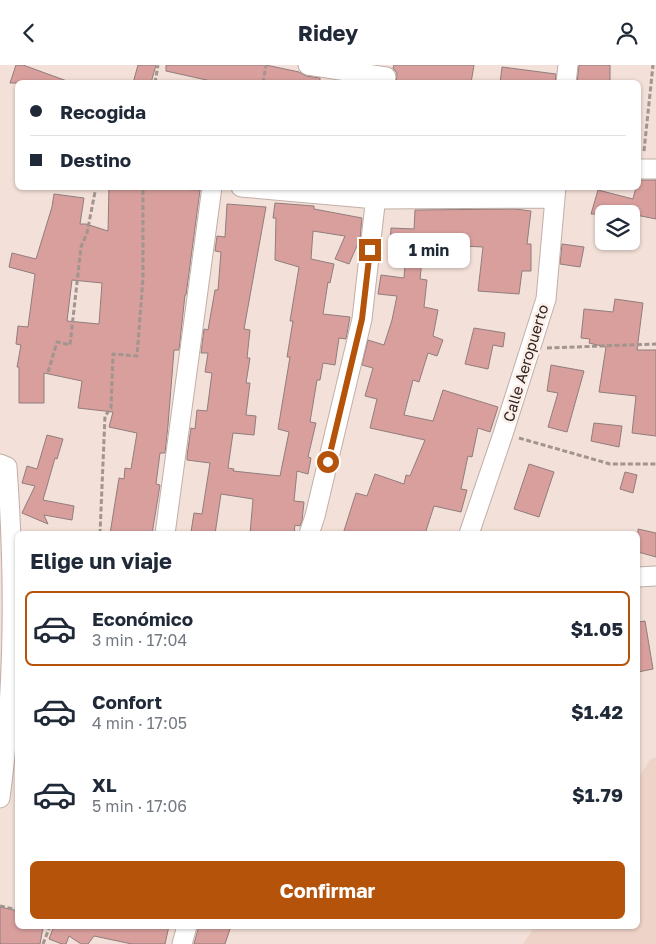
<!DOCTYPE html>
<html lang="es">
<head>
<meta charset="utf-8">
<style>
  :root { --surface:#fff; --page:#f2f2f3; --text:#1f2937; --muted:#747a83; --line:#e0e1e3; --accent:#b45309 }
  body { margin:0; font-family:"Golos Text",sans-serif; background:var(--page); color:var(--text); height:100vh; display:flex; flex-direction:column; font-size:19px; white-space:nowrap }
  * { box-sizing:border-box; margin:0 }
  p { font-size:16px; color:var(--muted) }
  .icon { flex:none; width:28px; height:28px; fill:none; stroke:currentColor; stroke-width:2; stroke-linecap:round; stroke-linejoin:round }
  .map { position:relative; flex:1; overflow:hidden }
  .details { position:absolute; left:15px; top:466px; width:625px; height:398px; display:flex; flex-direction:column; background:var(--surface); border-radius:8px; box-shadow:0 1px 4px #0004 }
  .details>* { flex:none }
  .guide { position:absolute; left:15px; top:15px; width:626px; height:110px; border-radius:8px; box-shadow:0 1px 4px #0004; display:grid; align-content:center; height:110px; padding:0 15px; background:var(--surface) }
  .buttons { position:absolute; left:595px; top:140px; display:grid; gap:10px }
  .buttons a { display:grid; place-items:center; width:45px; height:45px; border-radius:8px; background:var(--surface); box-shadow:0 1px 4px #0004; font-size:25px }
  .end { position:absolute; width:22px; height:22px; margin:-11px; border:6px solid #b45309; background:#fff; box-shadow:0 0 0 2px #fff }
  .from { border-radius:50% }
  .bubble { position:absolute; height:35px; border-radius:8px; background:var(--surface); box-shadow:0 1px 4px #0004; font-size:16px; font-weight:700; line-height:35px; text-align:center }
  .guide b { display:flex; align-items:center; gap:18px; height:48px; font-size:19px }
  .guide b+b { border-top:1px solid var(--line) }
  .guide i { width:12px; height:12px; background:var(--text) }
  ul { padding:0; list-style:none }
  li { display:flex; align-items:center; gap:15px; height:75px; margin:0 10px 8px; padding:0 5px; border:2px solid transparent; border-radius:8px }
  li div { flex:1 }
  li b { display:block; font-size:19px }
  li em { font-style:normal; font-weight:700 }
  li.current { border-color:var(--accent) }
  li>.icon { width:45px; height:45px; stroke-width:1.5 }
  h2 { padding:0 15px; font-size:22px; line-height:60px }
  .action { display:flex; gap:10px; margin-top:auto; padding:10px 15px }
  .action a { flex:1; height:58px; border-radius:8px; background:var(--accent); color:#fff; font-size:20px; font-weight:700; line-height:58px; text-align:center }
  header { display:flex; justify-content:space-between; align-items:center; height:65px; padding:0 15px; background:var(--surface); font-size:22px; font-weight:700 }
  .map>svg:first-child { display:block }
  .built { fill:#eed3c9 }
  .building { fill:#d89f9d; stroke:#907d7c; fill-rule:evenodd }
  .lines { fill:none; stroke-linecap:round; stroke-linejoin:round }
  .minor-casing { stroke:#c1afa7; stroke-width:21 }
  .path { stroke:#a2948e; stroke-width:3; stroke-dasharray:5 2.5; stroke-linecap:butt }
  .minor { stroke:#fff; stroke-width:19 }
  .route { stroke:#b45309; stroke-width:6 }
  .labels { text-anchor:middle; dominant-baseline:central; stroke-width:5; stroke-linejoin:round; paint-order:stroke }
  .street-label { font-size:15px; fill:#2d2623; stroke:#feeee8 }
</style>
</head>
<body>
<header><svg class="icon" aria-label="back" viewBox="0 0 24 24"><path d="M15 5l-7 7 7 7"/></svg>Ridey<svg class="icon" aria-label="person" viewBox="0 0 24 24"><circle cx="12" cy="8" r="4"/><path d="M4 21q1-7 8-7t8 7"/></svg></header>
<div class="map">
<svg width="656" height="879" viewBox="0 0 656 879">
  <rect width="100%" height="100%" fill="#f3e0d8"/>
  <!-- built -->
  <path class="built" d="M656,692v187h-133l12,-18h103v-148l12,-18z"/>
  <!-- building -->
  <path class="building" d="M16,0h7l44,16v2h-57z
    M138,0h18l-5,18h-18z
    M166,0h100l33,7 7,4 14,2v5h-109v-2l-45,-10z
    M394,0h80l-3,18h-75l1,-10 -4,-5z
    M579,0h31v18h-33z
    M502,2l54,7 -1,9h-55z
    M639,115h17v39l-25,-5h-40l7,-24 35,9 3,-12h3z
    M109,122l91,3 -14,105h-1l-6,55h-5l-6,75 -3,28h-5l-4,31 4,1 -8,49h-42l9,-56 5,1 1,-11 6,1 6,-36 -28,-6 4,-15 -35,-4 4,-27 -38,-8v30h-25v-36h-2l4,-22 -5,-1 2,-18 10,1 7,-53 -26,-7 3,-14 24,6 16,-52 2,-13 30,4 -4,26h6l22,7zM72,215l30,3 -3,41 -32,-3z
    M275,138l39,3v3l48,9 -2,21 -11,25 -14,-5 10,-23 -32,-5 -2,28 23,5 -4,19 -2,-1 -5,32 27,3 -4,22 -7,-1 -4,27 -12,-2 -3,17h-3l-7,42 6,1 -8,34 3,1 -3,16 -11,-3 -3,30 10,1 -2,19 -2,5 -5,-1 -1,9h-44l3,-35 -32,-5 -6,40 -24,-2 3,-19 8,1 8,-51 -23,-3v-4l4,-28 4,1 2,-19 10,1 5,-38 -7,-1 3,-19h-7l3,-24 4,1 7,-40h3l3,-38 -6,-1 2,-15 8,1 2,-33 39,3 -22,122 6,1 -3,28h3l-4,25h4l-4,32 10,1 -2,19 -21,-2 -5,35 6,1 -1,2 47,5 9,-44 -11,-3 12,-72h-3l6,-36h-3l9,-54 -24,-7 1,-42h-3z
    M515,144l16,2 -4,33h4v27h-9l-3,23 -41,-3 5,-44 -41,-2v6l-19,-1 -3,29 7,1 -3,27 14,3 -5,26 10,4 -6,16 -9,-3 -9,29 -6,-2 -9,35 29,6 10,-31 55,17 -8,25 -12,-4 -6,29 -4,-1 -7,33 6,1 -6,22 -27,-6 -9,28h-82l13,-41 11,3 8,-22 29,10 2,-9 4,1 15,-36 -55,-12 7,-29 -12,-3 8,-28 -11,-3 6,-25 16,5 8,-25 5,-24 -19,-2 3,-19 23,3 2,-29 -16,-1 1,-20 23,1 1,-19z
    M562,179l22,3 -4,20 -20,-3z
    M615,234l28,4 -6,47h19v86l-24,-3 4,-37 -37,-4 7,-45 -17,-4 1,-4 -9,-1 3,-29 29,3z
    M474,263l31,5 -2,14 -10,-2 -5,24 -23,-5z
    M551,300l33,6 -17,61 -19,-5 10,-34 -11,-2z
    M594,358l28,3 -3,21 -28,-6z
    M47,370l16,4 -6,20 -2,-1 -12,42 31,6 -2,14 -28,-5 4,9 -26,-11 13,-27 -13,-3 5,-17 10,3z
    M529,399l25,8 -15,45 -25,-8z
    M625,407l12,3 -4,18 -13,-4z
    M638,464l18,4v24l-18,-5z
    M645,556l8,48 -15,3v-50z
    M0,842l18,4v15l25,2 -3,16h-40z
    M54,861h115l-4,18h-33l-38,-8 -6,8h-7l-12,-8 -3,8h-4l-13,-5z
    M199,861h32l-6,18h-31z"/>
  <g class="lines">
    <defs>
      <path id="minor" d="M308,0l78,12
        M566,18l2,-18
        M639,104h17
        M241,122l135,12 179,-1
        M0,399l7,3c8,110 8,220 -7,331
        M165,469l47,-347
        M309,469l6,-18 47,-197 15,-132
        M469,469l34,-100 43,-135 10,-112
        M638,512l18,-1
        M182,879l5,-18"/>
    </defs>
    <!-- minor casing -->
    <use href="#minor" class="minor-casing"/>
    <!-- path -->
    <path class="path" d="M155,18l3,-18
      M263,18l3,-18
      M644,86l9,-86
      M547,283l109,-4
      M48,307l9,-30 13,3 11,-98 6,-14 9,-46
      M519,373l91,26h46
      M100,469l5,-118 6,-8 2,-54 24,2 6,-78v-91
      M0,841l18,4
      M43,879l7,-18"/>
    <!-- minor -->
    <use href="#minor" class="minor"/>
  </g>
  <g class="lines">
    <!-- route -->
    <path class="route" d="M328,397l34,-143 8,-69"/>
  </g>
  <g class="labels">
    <!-- street labels -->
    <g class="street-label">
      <text transform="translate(525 298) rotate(-73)">Calle Aeropuerto</text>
    </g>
  </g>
</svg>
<div class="buttons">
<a><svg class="icon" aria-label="layers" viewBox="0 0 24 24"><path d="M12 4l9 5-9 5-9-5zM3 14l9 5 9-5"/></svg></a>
</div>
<i class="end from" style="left:328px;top:397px"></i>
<i class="end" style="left:370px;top:185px"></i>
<div class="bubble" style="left:388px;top:168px;width:82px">1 min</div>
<div class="guide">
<b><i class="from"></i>Recogida</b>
<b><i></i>Destino</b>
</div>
<section class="details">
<h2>Elige un viaje</h2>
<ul>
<li class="current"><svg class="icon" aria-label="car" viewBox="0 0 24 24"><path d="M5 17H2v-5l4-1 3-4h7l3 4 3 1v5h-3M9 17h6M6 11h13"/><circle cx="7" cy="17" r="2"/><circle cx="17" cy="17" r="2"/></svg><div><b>Económico</b><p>3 min · 17:04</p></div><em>$1.05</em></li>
<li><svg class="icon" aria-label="car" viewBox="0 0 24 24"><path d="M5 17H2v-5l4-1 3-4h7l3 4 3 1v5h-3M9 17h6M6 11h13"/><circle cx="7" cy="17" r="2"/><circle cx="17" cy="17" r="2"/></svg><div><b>Confort</b><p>4 min · 17:05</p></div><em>$1.42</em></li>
<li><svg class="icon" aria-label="car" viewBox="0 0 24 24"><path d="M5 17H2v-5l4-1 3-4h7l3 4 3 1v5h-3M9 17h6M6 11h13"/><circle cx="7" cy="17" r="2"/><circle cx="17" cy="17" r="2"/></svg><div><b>XL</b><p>5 min · 17:06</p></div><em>$1.79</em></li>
</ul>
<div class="action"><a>Confirmar</a></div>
</section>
</div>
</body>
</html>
